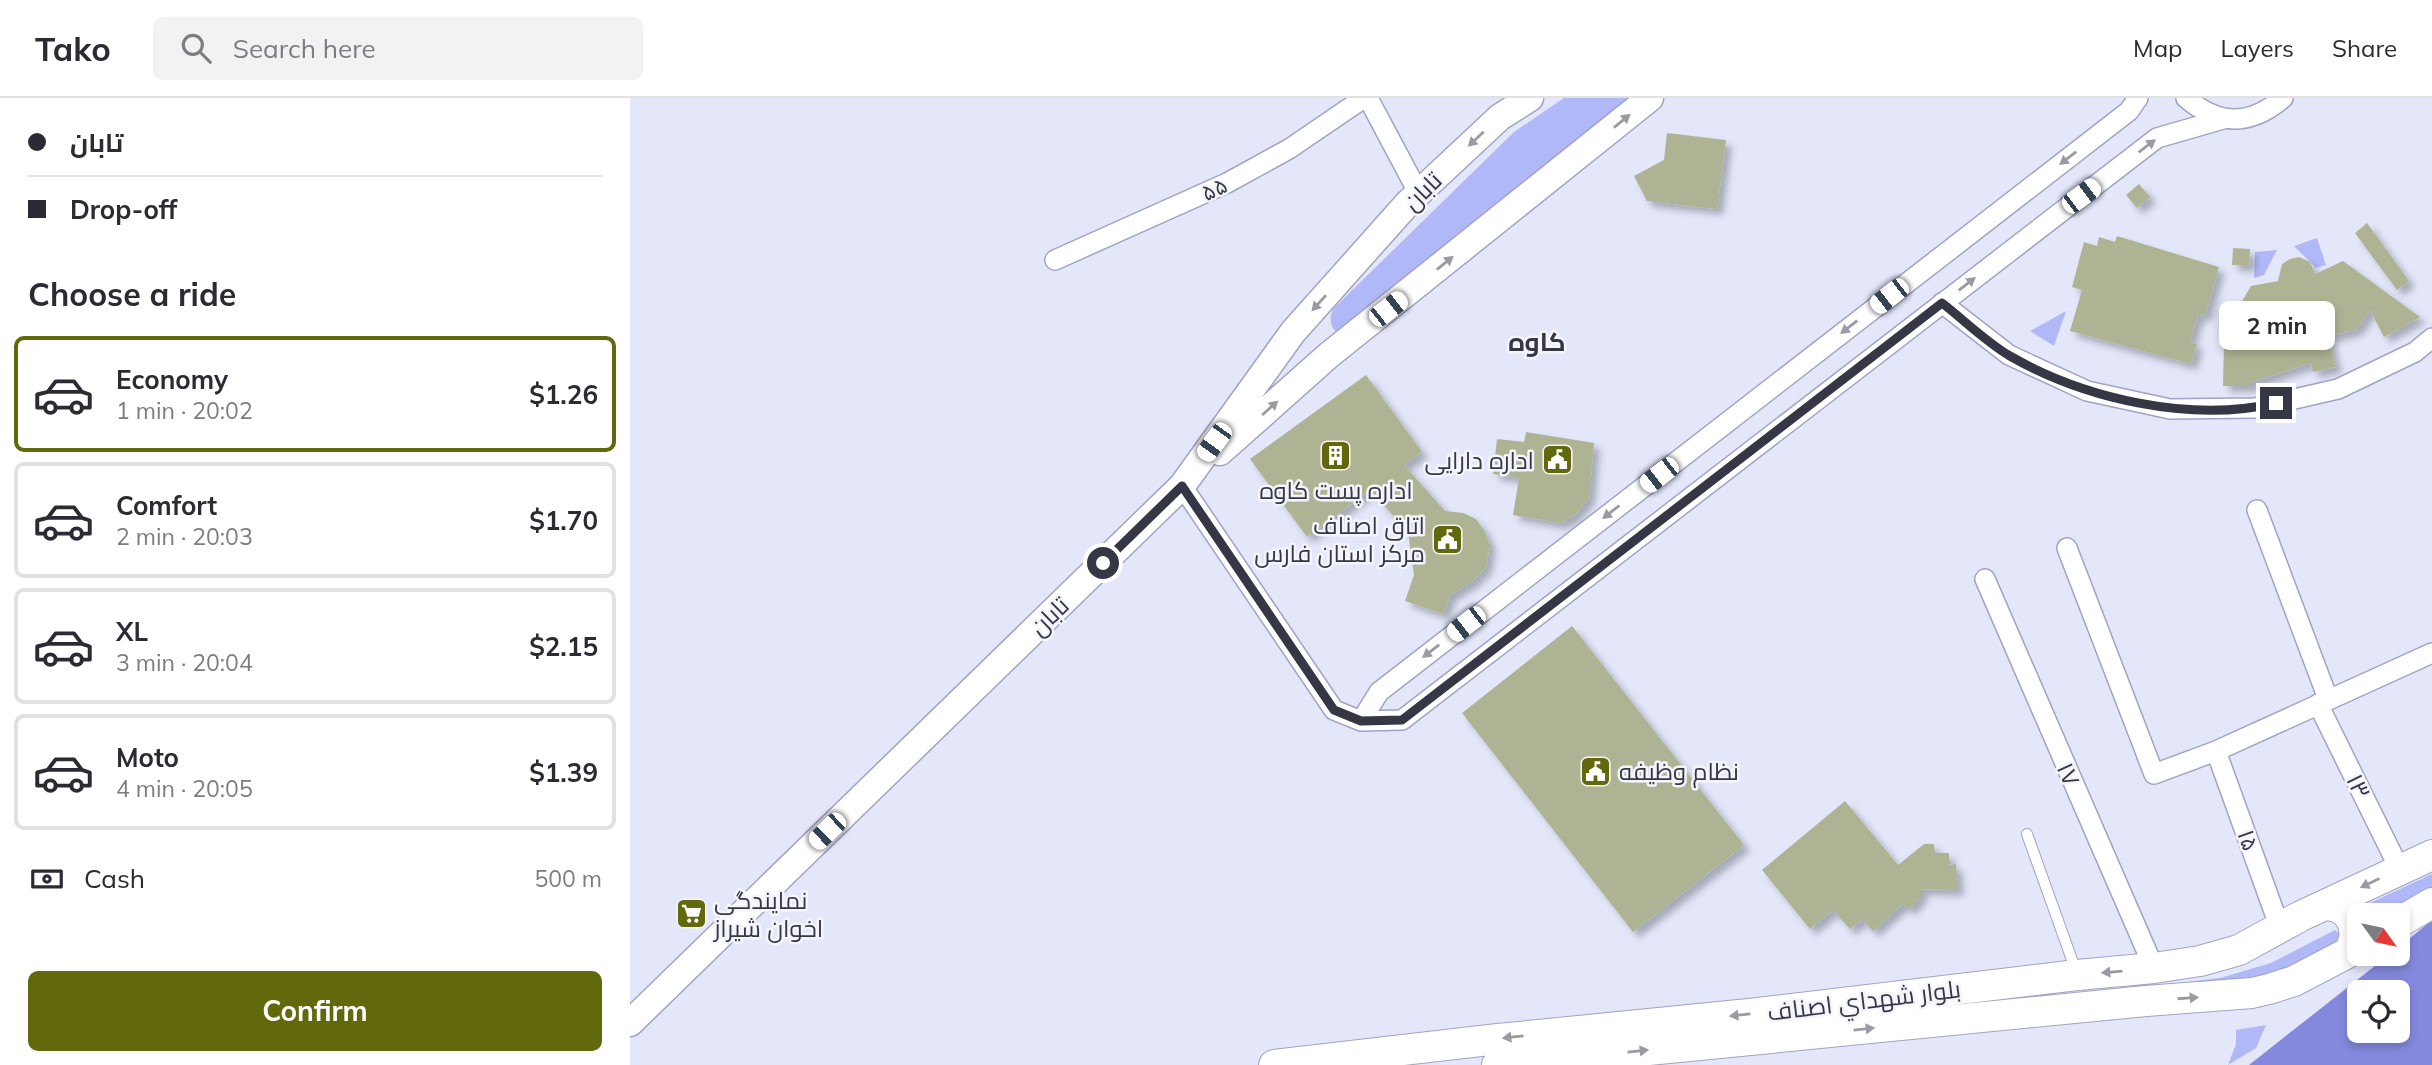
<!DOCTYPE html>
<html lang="en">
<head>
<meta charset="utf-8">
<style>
  :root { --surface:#fff; --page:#f2f2f3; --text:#2b2b33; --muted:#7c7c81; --line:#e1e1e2; --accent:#61690c }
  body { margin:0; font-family:Mulish,Cairo,sans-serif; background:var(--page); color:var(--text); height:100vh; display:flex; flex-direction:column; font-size:26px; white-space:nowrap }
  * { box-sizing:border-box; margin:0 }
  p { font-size:23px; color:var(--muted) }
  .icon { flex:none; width:38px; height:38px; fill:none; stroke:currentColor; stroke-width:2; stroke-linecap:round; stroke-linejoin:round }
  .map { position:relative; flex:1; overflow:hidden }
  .side { display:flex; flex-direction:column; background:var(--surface); width:630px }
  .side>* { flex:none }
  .guide { display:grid; align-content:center; height:154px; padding:0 28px; background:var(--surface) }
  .needle { width:46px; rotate:123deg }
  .fabs { position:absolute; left:1717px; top:805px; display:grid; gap:14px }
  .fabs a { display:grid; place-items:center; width:63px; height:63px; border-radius:10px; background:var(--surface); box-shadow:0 4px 10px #0003; font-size:35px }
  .end { position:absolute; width:32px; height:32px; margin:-16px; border:9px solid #363744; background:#fff; box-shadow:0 0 0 4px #fff }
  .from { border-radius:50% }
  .bubble { position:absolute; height:49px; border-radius:10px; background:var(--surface); box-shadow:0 4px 10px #0003; font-size:23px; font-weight:700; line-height:49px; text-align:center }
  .car { position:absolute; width:21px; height:42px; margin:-21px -10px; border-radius:9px; box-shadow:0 0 5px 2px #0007; background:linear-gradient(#fff 24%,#345 0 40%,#fff 0 76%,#345 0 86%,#fff 0) }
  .guide b { display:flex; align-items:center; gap:24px; height:66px; font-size:26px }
  .guide b+b { border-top:2px solid var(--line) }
  .guide i { width:18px; height:18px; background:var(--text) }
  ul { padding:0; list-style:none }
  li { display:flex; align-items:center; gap:21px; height:116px; margin:0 14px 10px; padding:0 14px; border:4px solid var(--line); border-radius:10px }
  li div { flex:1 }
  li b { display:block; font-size:26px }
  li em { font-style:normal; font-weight:700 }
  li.on { border-color:var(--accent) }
  li>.icon { width:63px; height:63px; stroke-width:1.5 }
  h2 { padding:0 28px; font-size:32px; line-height:84px }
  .pay { display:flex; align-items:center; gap:18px; height:77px; padding:0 28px; font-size:26px }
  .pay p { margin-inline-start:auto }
  .primary-button { display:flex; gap:14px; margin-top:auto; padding:14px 28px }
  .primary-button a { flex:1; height:80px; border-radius:10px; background:var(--accent); color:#fff; font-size:28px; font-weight:700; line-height:80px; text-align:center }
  header { display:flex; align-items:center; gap:42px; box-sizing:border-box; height:98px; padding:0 35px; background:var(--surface); border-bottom:2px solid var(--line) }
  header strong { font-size:33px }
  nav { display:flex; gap:38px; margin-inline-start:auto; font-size:24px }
  .search { width:490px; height:63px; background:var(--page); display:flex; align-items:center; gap:18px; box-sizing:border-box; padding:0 24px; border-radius:10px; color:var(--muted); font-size:26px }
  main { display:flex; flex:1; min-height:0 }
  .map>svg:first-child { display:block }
  .green { fill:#b1b8f7 }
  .water { fill:#8489dd; fill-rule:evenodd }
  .building { fill:#aeb393; filter:url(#shadow) }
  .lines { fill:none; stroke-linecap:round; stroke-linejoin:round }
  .lane-casing { stroke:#a0a4c2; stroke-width:12 }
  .street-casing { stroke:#a0a4c2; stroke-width:22 }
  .secondary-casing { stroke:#a0a4c2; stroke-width:29 }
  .primary-casing { stroke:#a0a4c2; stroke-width:32 }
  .lane { stroke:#fff; stroke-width:10 }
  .street { stroke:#fff; stroke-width:19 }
  .secondary { stroke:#fff; stroke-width:26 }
  .primary { stroke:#fff; stroke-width:30 }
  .oneway { fill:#9a9ba2 }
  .route { stroke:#363744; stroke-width:9 }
  .labels { text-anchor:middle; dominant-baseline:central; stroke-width:5; stroke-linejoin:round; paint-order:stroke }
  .street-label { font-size:24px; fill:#363744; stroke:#f4f5fb }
  .poi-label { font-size:24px; fill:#363744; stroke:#f4f5fb; text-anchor:end }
  .neighbourhood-label { font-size:26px; font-weight:bold; fill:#363744; stroke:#f4f5fb }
</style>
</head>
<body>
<header>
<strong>Tako</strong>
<div class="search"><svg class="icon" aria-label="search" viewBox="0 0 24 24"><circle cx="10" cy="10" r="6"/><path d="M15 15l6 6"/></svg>Search here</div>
<nav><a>Map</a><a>Layers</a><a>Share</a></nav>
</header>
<main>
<section class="side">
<div class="guide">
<b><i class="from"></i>تابان</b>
<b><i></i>Drop-off</b>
</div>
<h2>Choose a ride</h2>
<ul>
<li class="on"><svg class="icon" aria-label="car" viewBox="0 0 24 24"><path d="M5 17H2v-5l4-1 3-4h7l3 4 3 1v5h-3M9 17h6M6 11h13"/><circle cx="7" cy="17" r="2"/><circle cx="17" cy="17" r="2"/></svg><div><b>Economy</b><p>1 min · 20:02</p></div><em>$1.26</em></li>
<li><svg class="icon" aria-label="car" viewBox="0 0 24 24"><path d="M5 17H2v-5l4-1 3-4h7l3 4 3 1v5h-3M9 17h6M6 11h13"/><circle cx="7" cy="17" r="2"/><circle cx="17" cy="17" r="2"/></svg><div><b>Comfort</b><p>2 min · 20:03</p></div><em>$1.70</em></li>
<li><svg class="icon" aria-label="car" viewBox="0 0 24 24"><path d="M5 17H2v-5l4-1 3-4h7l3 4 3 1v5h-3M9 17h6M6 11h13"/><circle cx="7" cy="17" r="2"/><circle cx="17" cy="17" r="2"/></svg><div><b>XL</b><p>3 min · 20:04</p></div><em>$2.15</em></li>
<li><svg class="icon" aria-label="car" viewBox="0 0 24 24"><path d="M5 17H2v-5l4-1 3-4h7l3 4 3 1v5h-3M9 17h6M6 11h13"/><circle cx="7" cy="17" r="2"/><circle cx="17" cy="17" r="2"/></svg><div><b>Moto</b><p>4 min · 20:05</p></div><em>$1.39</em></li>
</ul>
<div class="pay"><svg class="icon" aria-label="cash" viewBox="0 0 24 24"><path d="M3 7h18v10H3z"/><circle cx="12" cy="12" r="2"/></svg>Cash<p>500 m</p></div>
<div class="primary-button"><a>Confirm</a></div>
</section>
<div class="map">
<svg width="1802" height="967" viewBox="0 0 1802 967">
  <defs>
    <filter id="shadow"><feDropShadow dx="6" dy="6" stdDeviation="3.5" flood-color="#0004"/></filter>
  </defs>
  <rect width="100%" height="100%" fill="#e4e7fa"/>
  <!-- green -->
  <path class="green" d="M934,0h72l-288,230 -13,3c-6,-8 -5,-13 -2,-22l181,-177z
    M1687,140l9,27 -10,3 -22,-22z
    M1647,152l-13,25 -10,3 1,-26z
    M1436,213l-12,35 -24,-15z
    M1802,776v14c-21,13 -54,41 -79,23z
    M1705,832l5,4 1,7 -62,37 -203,17 144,-17 51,-15z
    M1636,927l-10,23 -28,17 8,-21v-14z"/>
  <!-- water -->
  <path class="water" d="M1802,822v145h-183l141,-111h8v-6zM1729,894h39v39h-39z"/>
  <!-- building -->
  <path class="building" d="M1037,35l59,7 -9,69 -70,-8 -13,-25 30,-16z
    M1509,86l11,13 -13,11 -11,-13z
    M1737,125l42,58 -12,9 -42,-57z
    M1487,138l102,31 -14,49 -7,-2 -8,28 7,2 -6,20 -121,-33 12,-41 -10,-3 12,-45 13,4 2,-9 16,5z
    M1603,150l17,1 -1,17 -17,-1z
    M1669,159l11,5 5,12 28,-13 77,56 -36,20 -14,-27 -13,19 -29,8 8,30 -23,5 -2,-9 -59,19v4h-29l1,-42 18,2 -4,-38 13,-22 27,-5 4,-17 8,-5z
    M736,277l56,77 -18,13 41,46 18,2 13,6 9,13 5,13 -4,22 -13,14 -23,14 -6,19 -39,-13 9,-26 -6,-43 -38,-42 -63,47 -57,-78z
    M896,334l68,11 -5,55 -14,17 -14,8 -48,-8 6,-37 -26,-4 4,-35 27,3z
    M942,528l172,219 -111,87 -171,-219z
    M1215,703l53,64 26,-21h10l1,9h14v12l7,-1 2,26 -37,-1v7l-11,13 -7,-5 -30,27 -11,-12 -12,10 -17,-19 -23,19 -48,-59z"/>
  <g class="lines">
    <defs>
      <path id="lane" d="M1397,736l49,137"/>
      <path id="street" d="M738,0l50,94
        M1556,0c33,28 64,28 97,0
        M425,162l172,-77 62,-34 75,-51
        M1312,205l67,52 78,36 83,18 85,-1 83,-19 77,-37 17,-14
        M552,388l152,224 27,11 41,-1 755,-582 66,-19
        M1627,412l71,189
        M1437,450l87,226 62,-23 216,-98
        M1355,481l169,389
        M1688,606l81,164
        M731,623l18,-29 750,-581 9,-13
        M1586,653l64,177"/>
      <path id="secondary" d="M590,354l109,-97 321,-257
        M0,925l552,-537 111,-154 115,-129 92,-86 30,-19"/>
      <path id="primary" d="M1695,807c27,1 37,26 23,48
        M1768,825l34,-20
        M644,967l224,-26 251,-25 328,-39 77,-7 46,-7 39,-11 62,-34 131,-61
        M867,967l649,-64 106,-8 17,-4 25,-8 65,-34"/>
    </defs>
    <!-- lane casing -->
    <use href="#lane" class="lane-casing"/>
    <!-- street casing -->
    <use href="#street" class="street-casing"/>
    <!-- secondary casing -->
    <use href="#secondary" class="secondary-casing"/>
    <!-- primary casing -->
    <use href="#primary" class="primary-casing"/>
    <!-- lane -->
    <use href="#lane" class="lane"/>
    <!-- street -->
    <use href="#street" class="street"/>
    <!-- secondary -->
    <use href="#secondary" class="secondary"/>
    <!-- primary -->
    <use href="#primary" class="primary"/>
  </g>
  <!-- one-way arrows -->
  <defs><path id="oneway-solid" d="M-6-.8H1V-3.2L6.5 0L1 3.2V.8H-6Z" transform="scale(1.75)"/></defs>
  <g class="oneway">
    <use href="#oneway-solid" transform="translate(992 23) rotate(-39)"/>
    <use href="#oneway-solid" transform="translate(846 41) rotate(137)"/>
    <use href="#oneway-solid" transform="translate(1517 48) rotate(-37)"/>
    <use href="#oneway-solid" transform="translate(1438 60) rotate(142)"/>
    <use href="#oneway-solid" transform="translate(815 165) rotate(-39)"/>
    <use href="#oneway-solid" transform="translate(1337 186) rotate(-38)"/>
    <use href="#oneway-solid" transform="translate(689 205) rotate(132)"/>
    <use href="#oneway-solid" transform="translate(1219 229) rotate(142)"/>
    <use href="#oneway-solid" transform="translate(640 310) rotate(-42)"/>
    <use href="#oneway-solid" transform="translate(981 414) rotate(142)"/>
    <use href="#oneway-solid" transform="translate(801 553) rotate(142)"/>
    <use href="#oneway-solid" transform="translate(1740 785) rotate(154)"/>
    <use href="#oneway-solid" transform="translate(1482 874) rotate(175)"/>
    <use href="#oneway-solid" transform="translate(1558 900) rotate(-4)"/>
    <use href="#oneway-solid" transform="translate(1110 917) rotate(174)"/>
    <use href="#oneway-solid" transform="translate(1234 931) rotate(-6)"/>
    <use href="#oneway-solid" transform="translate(883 939) rotate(174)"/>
    <use href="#oneway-solid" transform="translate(1008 953) rotate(-6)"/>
  </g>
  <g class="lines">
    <!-- route -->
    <path class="route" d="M473,465l79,-77 152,224 27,11 41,-1 540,-417c22,17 44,39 68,53 75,43 181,67 266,47"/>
  </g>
  <!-- icons -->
  <defs>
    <symbol id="building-square" viewBox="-11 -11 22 22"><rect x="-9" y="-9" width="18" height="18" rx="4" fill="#61690c" stroke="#f4f5fb"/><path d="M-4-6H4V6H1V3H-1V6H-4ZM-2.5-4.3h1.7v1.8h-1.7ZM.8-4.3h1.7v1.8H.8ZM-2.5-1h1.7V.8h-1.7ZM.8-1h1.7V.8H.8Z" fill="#fff"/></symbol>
    <symbol id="civic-square" viewBox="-11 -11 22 22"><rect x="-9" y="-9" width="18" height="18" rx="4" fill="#61690c" stroke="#f4f5fb"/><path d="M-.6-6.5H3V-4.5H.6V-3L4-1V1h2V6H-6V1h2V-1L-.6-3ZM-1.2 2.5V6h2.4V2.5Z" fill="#fff"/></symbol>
    <symbol id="supermarket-square" viewBox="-11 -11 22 22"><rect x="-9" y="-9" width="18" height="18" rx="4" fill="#61690c" stroke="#f4f5fb"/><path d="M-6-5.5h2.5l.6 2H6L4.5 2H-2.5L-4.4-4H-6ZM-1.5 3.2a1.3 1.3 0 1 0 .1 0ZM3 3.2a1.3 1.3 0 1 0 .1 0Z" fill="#fff"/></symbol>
  </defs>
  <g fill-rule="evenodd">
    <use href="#building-square" x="688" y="340" width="35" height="35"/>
    <use href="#civic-square" x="910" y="344" width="35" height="35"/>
    <use href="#civic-square" x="800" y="424" width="35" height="35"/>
    <use href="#civic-square" x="948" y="656" width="35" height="35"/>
    <use href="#supermarket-square" x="44" y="798" width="35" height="35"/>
  </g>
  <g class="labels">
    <!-- street labels -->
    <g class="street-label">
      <text transform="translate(584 90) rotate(-25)">۵۵</text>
      <text transform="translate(792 93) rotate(-45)">تابان</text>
      <text transform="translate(419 518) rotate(-44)">تابان</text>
      <text transform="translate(1439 676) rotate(66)">۱۷</text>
      <text transform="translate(1729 688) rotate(64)">۱۳</text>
      <text transform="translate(1619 742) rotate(70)">۱۵</text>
      <text transform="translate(1234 902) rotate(-7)">بلوار شهداي اصناف</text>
    </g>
    <!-- poi labels -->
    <g class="poi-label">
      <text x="904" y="362">اداره دارایی</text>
      <text x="706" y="392" text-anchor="middle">اداره پست کاوه</text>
      <text x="795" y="427">اتاق اصناف<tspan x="795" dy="28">مرکز استان فارس</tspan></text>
      <text x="989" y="673" text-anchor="start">نظام وظیفه</text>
      <text x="84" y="802" text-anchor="start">نمایندگی<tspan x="84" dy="28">اخوان شیراز</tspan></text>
    </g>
    <!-- neighbourhood labels -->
    <g class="neighbourhood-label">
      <text x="907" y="243">کاوه</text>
    </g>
  </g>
</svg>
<div class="fabs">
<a><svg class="needle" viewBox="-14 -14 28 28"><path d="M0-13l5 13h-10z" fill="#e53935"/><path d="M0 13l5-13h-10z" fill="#7c7c81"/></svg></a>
<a><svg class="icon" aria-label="locate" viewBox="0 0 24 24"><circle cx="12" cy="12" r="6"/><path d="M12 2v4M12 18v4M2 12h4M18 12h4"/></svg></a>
</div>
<i class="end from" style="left:473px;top:465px"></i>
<i class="end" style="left:1646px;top:305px"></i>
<div class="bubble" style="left:1589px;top:203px;width:116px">2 min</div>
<i class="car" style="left:1451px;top:98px;rotate:53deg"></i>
<i class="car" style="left:1259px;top:198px;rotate:232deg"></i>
<i class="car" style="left:758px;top:211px;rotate:52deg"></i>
<i class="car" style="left:584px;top:344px;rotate:216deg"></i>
<i class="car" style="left:1029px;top:377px;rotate:232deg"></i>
<i class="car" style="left:836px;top:526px;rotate:232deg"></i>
<i class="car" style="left:197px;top:733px;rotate:226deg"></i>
</div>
</main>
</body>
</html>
